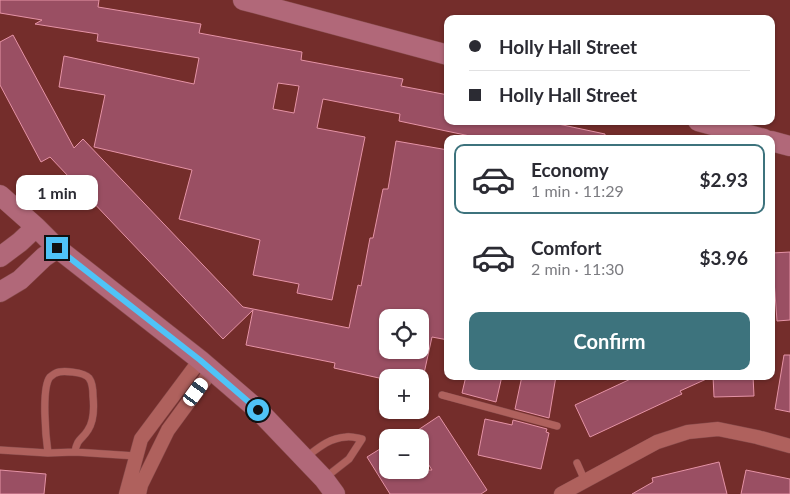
<!DOCTYPE html>
<html lang="en">
<head>
<meta charset="utf-8">
<style>
  :root { --surface:#fff; --page:#f7f7f7; --text:#2b2b33; --muted:#7c7c81; --line:#e1e1e2; --accent:#3d737d }
  body { margin:0; font-family:Lato,sans-serif; background:var(--page); color:var(--text); height:100vh; display:flex; flex-direction:column; font-size:19px; white-space:nowrap }
  * { box-sizing:border-box; margin:0 }
  p { font-size:16px; color:var(--muted) }
  .icon { flex:none; width:28px; height:28px; fill:none; stroke:currentColor; stroke-width:2; stroke-linecap:round; stroke-linejoin:round }
  .map { position:relative; flex:1; overflow:hidden }
  .panel { position:absolute; left:444px; top:135px; width:331px; height:245px; display:flex; flex-direction:column; background:var(--surface); border-radius:10px; box-shadow:0 1px 4px #0004 }
  .panel>* { flex:none }
  .top-card { position:absolute; left:444px; top:15px; width:331px; height:110px; border-radius:10px; box-shadow:0 1px 4px #0004; display:grid; align-content:center; height:110px; padding:0 25px; background:var(--surface) }
  .fabs { position:absolute; left:379px; top:309px; display:grid; gap:10px }
  .fabs a { display:grid; place-items:center; width:50px; height:50px; border-radius:10px; background:var(--surface); box-shadow:0 1px 4px #0004; font-size:25px }
  .end { position:absolute; width:22px; height:22px; margin:-11px; border:6px solid #4fc3f7; background:#111; box-shadow:0 0 0 2px #111 }
  .from { border-radius:50% }
  .bubble { position:absolute; height:35px; border-radius:10px; background:var(--surface); box-shadow:0 1px 4px #0004; font-size:16px; font-weight:700; line-height:35px; text-align:center }
  .car { position:absolute; width:15px; height:30px; margin:-15px -8px; border-radius:6px; box-shadow:0 0 4px 1px #0007; background:linear-gradient(#fff 24%,#345 0 40%,#fff 0 76%,#345 0 86%,#fff 0) }
  .top-card b { display:flex; align-items:center; gap:18px; height:48px; font-size:19px }
  .top-card b+b { border-top:1px solid var(--line) }
  .top-card i { width:12px; height:12px; background:var(--text) }
  ul { padding:9px 0 0; list-style:none }
  li { display:flex; align-items:center; gap:15px; height:70px; margin:0 10px 8px; padding:0 15px; border:2px solid transparent; border-radius:10px }
  li div { flex:1 }
  li b { display:block; font-size:19px }
  li em { font-style:normal; font-weight:700 }
  li.active { border-color:var(--accent) }
  li>.icon { width:45px; height:45px; stroke-width:1.5 }
  .cta { display:flex; gap:10px; margin-top:auto; padding:10px 25px }
  .cta a { flex:1; height:58px; border-radius:10px; background:var(--accent); color:#fff; font-size:20px; font-weight:700; line-height:58px; text-align:center }
  .map>svg:first-child { display:block }
  .building { fill:#9a4f63; stroke:#e593a6; fill-rule:evenodd }
  .lines { fill:none; stroke-linecap:round; stroke-linejoin:round }
  .lane-casing { stroke:#854a4a; stroke-width:8 }
  .street-casing { stroke:#854a4a; stroke-width:15 }
  .secondary-casing { stroke:#854a4a; stroke-width:21 }
  .lane { stroke:#af615d; stroke-width:7 }
  .street { stroke:#af615d; stroke-width:14 }
  .secondary { stroke:#b16879; stroke-width:20 }
  .route { stroke:#4fc3f7; stroke-width:6 }
</style>
</head>
<body>
<div class="map">
<svg width="790" height="494" viewBox="0 0 790 494">
  <rect width="100%" height="100%" fill="#742d2b"/>
  <!-- building -->
  <path class="building" d="M0,0h99l-1,7 103,17 -2,9 103,19 -1,8 102,19 -2,7 47,9v26h96l61,13v5h-121l-85,-18 1,-7 -77,-15 -6,29 48,9 -33,163 -35,-7 2,-9 -46,-9 7,-35 -81,-21 13,-49 -98,-23 11,-52 -46,-8 5,-31 130,28 5,-26 -102,-17 1,-7 -63,-10 7,-4 -42,-7zM278,83l21,3 -5,27 -21,-4z
    M13,35l61,113 9,-9 160,168 106,21 9,-43 3,1 9,-48h3l10,-49h5l8,-48 52,9v190l-16,-3 -9,41h-35v2l-54,-12 1,-5 -89,-18 7,-35 -30,29 -173,-182 -9,5 -41,-77v-43zM388,318h32v32h-32z
    M790,252v68l-13,1 -5,-68z
    M784,355h6v57l-15,-3z
    M466,376h36l-6,26 -34,-9z
    M522,376h34l-7,42 -34,-9z
    M637,376h116l1,20 -40,1 -1,-21 -33,15 2,3 -92,43 -15,-32z
    M439,416l48,74 -6,4h-91l-23,-37 21,-13v26h44l-12,-19v-13h-14z
    M485,419l27,6 1,-5 34,9 -1,3 3,1 -8,36 -63,-14z
    M719,462l8,32h-95l21,-12 -1,-4z
    M0,470l46,4 -2,20h-44z
    M746,470l44,9v15h-49z"/>
  <g class="lines">
    <defs>
      <path id="lane" d="M442,395l115,31
        M0,450l48,3 27,-1 61,4
        M48,453c-2,-14 -7,-65 2,-76 0,0 5,-4 6,-4 6,-3 28,-1 33,5 3,4 4,12 4,18 1,10 1,25 -5,34 -6,10 -11,8 -13,22
        M305,458c13,-10 24,-20 41,-21 5,-1 11,1 16,2l-13,20 -23,18
        M577,463l8,18"/>
      <path id="street" d="M126,494l15,-55 59,-79
        M139,494l2,-9 27,-55 44,-60
        M561,494l96,-52 31,-10 30,-3 39,8 33,9"/>
      <path id="secondary" d="M243,0l205,55
        M698,121l66,18
        M771,141l19,5
        M0,195l36,32 21,21 143,112 58,50 66,69 11,15
        M0,257l20,-15 16,-15
        M0,292l20,-12 24,-23 13,-9"/>
    </defs>
    <!-- lane casing -->
    <use href="#lane" class="lane-casing"/>
    <!-- street casing -->
    <use href="#street" class="street-casing"/>
    <!-- secondary casing -->
    <use href="#secondary" class="secondary-casing"/>
    <!-- lane -->
    <use href="#lane" class="lane"/>
    <!-- street -->
    <use href="#street" class="street"/>
    <!-- secondary -->
    <use href="#secondary" class="secondary"/>
  </g>
  <g class="lines">
    <!-- route -->
    <path class="route" d="M57,248l143,112 58,50"/>
  </g>
</svg>
<div class="fabs">
<a><svg class="icon" aria-label="locate" viewBox="0 0 24 24"><circle cx="12" cy="12" r="6"/><path d="M12 2v4M12 18v4M2 12h4M18 12h4"/></svg></a>
<a>+</a>
<a>−</a>
</div>
<i class="end from" style="left:258px;top:410px"></i>
<i class="end" style="left:57px;top:248px"></i>
<div class="bubble" style="left:16px;top:175px;width:82px">1 min</div>
<i class="car" style="left:196px;top:392px;rotate:36deg"></i>
<div class="top-card">
<b><i class="from"></i>Holly Hall Street</b>
<b><i></i>Holly Hall Street</b>
</div>
<section class="panel">
<ul>
<li class="active"><svg class="icon" aria-label="car" viewBox="0 0 24 24"><path d="M5 17H2v-5l4-1 3-4h7l3 4 3 1v5h-3M9 17h6M6 11h13"/><circle cx="7" cy="17" r="2"/><circle cx="17" cy="17" r="2"/></svg><div><b>Economy</b><p>1 min · 11:29</p></div><em>$2.93</em></li>
<li><svg class="icon" aria-label="car" viewBox="0 0 24 24"><path d="M5 17H2v-5l4-1 3-4h7l3 4 3 1v5h-3M9 17h6M6 11h13"/><circle cx="7" cy="17" r="2"/><circle cx="17" cy="17" r="2"/></svg><div><b>Comfort</b><p>2 min · 11:30</p></div><em>$3.96</em></li>
</ul>
<div class="cta"><a>Confirm</a></div>
</section>
</div>
</body>
</html>
